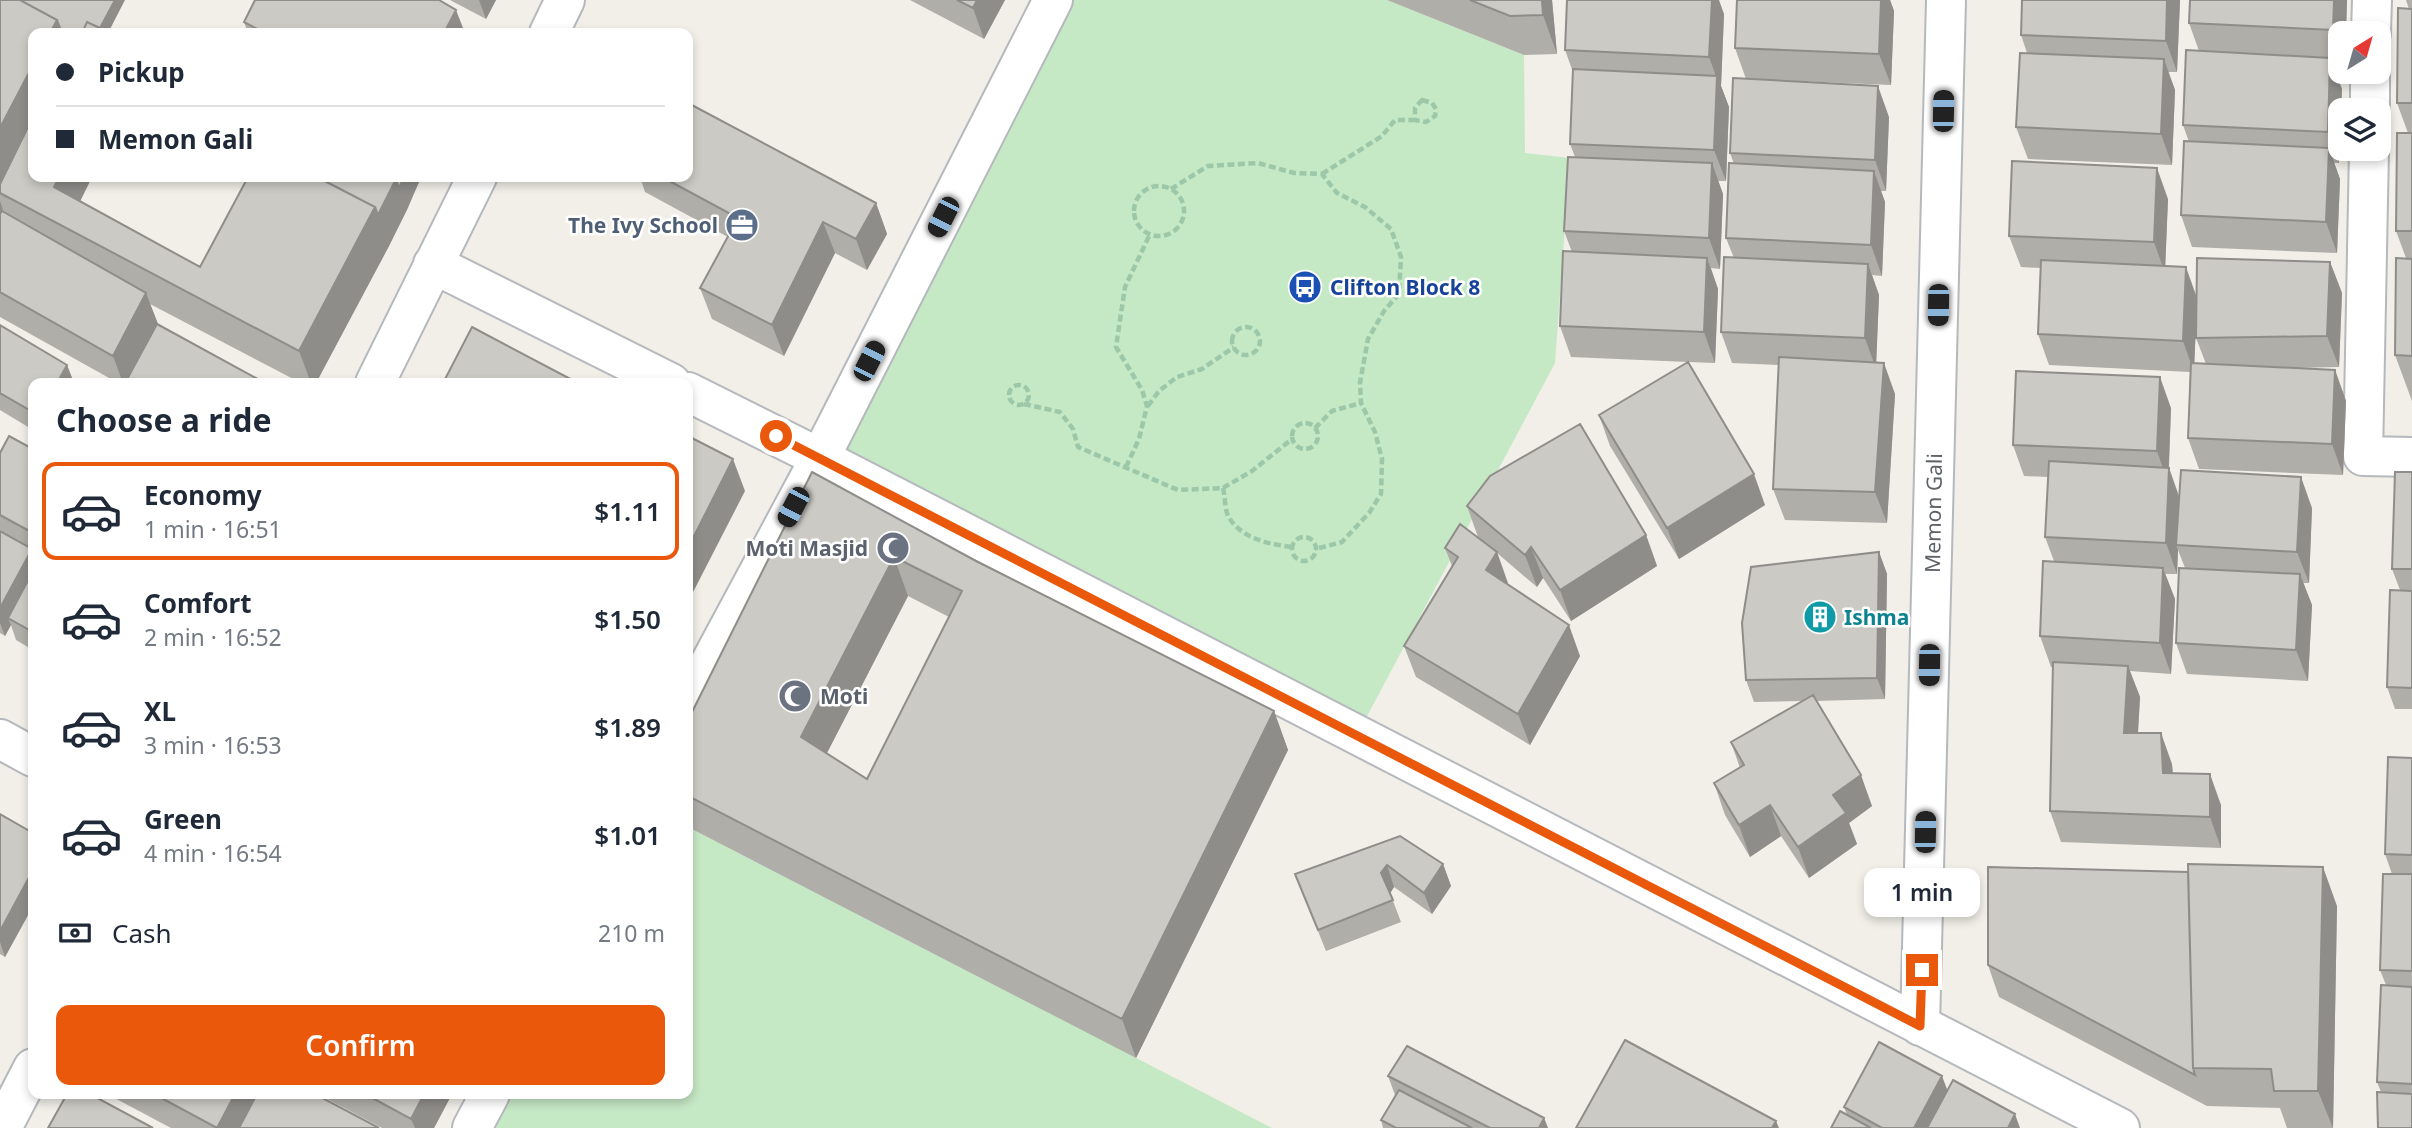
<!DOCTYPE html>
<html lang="en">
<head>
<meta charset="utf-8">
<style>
  :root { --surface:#fff; --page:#f2f2f3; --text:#1f2937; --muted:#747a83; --line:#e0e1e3; --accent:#ea580c }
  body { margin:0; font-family:"Noto Sans",sans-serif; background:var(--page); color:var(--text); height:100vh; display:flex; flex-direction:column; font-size:26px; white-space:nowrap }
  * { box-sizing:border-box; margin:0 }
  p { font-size:23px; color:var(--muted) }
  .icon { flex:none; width:38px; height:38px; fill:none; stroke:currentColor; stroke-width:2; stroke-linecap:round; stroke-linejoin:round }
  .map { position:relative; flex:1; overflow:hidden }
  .sheet { position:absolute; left:28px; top:378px; width:665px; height:721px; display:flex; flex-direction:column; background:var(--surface); border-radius:14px; box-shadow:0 4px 10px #0003 }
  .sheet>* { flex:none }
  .banner { position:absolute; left:28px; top:28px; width:665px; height:154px; border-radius:14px; box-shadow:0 4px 10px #0003; display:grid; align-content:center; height:154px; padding:0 28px; background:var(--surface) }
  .needle { width:46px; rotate:37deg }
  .tools { position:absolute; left:2328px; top:21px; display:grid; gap:14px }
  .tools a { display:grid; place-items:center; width:63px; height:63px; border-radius:14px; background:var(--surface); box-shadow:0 4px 10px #0003; font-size:35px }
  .end { position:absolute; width:32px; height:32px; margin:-16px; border:9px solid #ea580c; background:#fff; box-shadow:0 0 0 4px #fff }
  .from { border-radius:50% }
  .bubble { position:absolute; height:49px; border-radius:14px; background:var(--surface); box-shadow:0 4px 10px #0003; font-size:23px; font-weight:600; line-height:49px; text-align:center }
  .car { position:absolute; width:21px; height:42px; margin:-21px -10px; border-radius:9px; box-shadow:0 0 5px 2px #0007; background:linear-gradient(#222 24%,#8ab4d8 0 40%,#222 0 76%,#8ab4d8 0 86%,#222 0) }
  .banner b { display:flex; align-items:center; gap:24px; height:66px; font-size:26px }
  .banner b+b { border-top:2px solid var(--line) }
  .banner i { width:18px; height:18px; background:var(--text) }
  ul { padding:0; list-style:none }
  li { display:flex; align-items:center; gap:21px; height:98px; margin:0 14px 10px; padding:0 14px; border:4px solid transparent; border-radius:14px }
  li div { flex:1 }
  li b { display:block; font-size:26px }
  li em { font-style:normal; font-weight:600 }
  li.active { border-color:var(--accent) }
  li>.icon { width:63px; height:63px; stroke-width:1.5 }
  h2 { padding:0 28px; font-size:32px; line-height:84px }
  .pay { display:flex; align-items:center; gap:18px; height:77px; padding:0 28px; font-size:26px }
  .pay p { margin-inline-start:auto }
  .action { display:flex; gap:14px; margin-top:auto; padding:14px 28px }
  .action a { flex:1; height:80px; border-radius:14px; background:var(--accent); color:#fff; font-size:28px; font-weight:600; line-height:80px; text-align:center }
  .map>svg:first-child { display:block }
  .green { fill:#c5e8c5 }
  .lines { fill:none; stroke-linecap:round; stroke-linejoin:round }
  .minor-casing { stroke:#b5b8bc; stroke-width:42 }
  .path { stroke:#9cc7a9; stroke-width:4.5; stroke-dasharray:7 3.5; stroke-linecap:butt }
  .minor { stroke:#fff; stroke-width:38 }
  .wall { fill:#afaea9; fill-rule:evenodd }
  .shaded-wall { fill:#8f8d8a }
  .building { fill:#cccac5; stroke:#8f8d8a; stroke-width:2; fill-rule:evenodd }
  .route { stroke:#ea580c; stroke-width:9 }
  .labels { text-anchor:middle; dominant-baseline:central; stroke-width:5; stroke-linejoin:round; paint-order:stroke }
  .service-label { font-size:21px; font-weight:bold; fill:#4e5e75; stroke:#fff; text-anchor:end }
  .transit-label { font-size:21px; font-weight:bold; fill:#164399; stroke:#fff; text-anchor:start }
  .street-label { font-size:21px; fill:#5f6368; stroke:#fff }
  .worship-label { font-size:21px; font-weight:bold; fill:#5b616d; stroke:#fff; text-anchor:end }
  .culture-label { font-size:21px; font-weight:bold; fill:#0d838f; stroke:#fff; text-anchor:start }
</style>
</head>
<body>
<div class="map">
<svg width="2412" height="1128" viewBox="0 0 2412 1128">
  <rect width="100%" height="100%" fill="#f1efe8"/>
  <!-- green -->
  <path class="green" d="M1053,0h334l137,55 1,98 45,5 -15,205 -198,372 -537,-277z
    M688,827l584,301h-791l18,-34h189z"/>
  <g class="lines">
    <defs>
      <path id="minor" d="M549,33l16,-33
        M2371,33l1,-33
        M2370,110v-38
        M2369,149l-6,307 49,1
        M433,264l238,119
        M375,383l102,-206
        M688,392l132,66 1300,670
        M688,704l132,-246 233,-458
        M0,739l33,18
        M1920,1026l26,-1026
        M2,1128l31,-60
        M472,1128l18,-34"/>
    </defs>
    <!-- minor casing -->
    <use href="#minor" class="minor-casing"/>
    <!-- path -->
    <path class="path" d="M1422,100l10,3 4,6 -1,7 -9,6 -11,-2v-12z
      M1322,174l60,-38 13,-16h20
      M1134 211a25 25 0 1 1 50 0a25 25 0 1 1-50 0Z
      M1171,189l37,-23 50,-3 36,10 28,1 15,19 28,14 26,22 10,28 -2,37 -15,17 -16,28 -8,44 1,20 14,29 7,27 -1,35 -12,19 -27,29 -27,7
      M1232 341a14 14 0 1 1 28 0a14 14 0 1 1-28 0Z
      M1009 395a10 10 0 1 1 20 0a10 10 0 1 1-20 0Z
      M1024,404l36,8 13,17 5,18 100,43 45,-2 29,-17 40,-32
      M1148,406l11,-15 18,-14 25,-8 32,-22
      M1292 436a13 13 0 1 1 26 0a13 13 0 1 1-26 0Z
      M1315,428l17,-17 29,-8
      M1126,467l13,-28 8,-33 -5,-16 -26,-43 9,-60 25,-53
      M1223,488c2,8 2,21 5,28 13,23 41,28 64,31
      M1292 549a12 12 0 1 1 24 0a12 12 0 1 1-24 0Z"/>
    <!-- minor -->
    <use href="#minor" class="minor"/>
  </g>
  <!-- wall -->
  <path class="wall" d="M0,0l33,33v144h59l-12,24 120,66 48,-90h169l2,5 -30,64 -73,137h-15l-151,-79 8,20 107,59h-147l-118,-66z
    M450,0h46l-10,19z
    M910,0h95l-21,39z
    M1387,0h165l5,54 -33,1z
    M1737,0h153l4,11 -3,74 -145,-6 -11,-31z
    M2022,0h158l-3,72h-9l7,18 -3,75 -144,-6 -12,-32 11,-74 -6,-18z
    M2347,0l-1,33h-6v27h-9l11,29 -3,74h-5l6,16 -3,74 -145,-6 -11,-32 8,-73 -6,-17 16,-74 -10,-28z
    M2406,0h6v401l-17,-46 11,-97 -10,-27 12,-98 -11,-30 12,-94z
    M1724,14l-3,72 8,21 -3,74h-8l5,13 -3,75 -9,-1 7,21 -3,74 -27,-1 77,143 -86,54 -69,-113 -11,-31 89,-53 -117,-5 -11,-31 12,-74 -8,-21 11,-74 -5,-13 3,-72 -8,-22z
    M244,22l221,11h-217z
    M1889,117l-3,74h-5l4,11 -3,74 -10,-1 7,20 -3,68 19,31 -8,129 -102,-3 -12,-31 6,-124 -47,-2 -11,-31 13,-74 -8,-20 8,-74 -4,-11z
    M640,177h48l188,26 11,31 -20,36 -32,-17 -51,103 -72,-37 -12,-31 28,-51 -83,-45z
    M2168,199l-3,67 32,31 133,-35 12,31 -3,74 -49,1 45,2 11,31 -3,74 -144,-6 -11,-31 2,-66 -141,-7 -11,-31 3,-66 -20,-1 -12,-31zM2197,309l-1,29 10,26h-12z
    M0,325l67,40 7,18h-41v47l-33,-20z
    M2171,408l-2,60 10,28 133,12 -3,75h-6l9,22 -4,76 -121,-7 -11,-31 9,-75 -7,-18 -1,24h-12l10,25 -4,75 -41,-3 10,26 -2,36 34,31 1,9 48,32v43l-160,-6 -11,-31 3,-144h-2l-11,-31 14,-75 -9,-24 3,-60 -24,-1 -11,-31z
    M33,449v201l-17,-10 -5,-15 -6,11 -5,-3v-180z
    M812,472l164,89 298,150 14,39 -152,308 -448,-231v-107zM908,596l41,21 -82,162 -40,-26z
    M2412,472v119l-12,-1 -8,-21z
    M1467,506l179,29 11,31 -86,55 -28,-43 -6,9 -40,-34 10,31 73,72 -50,89 -114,-68 -12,-31 48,-80 -7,-18 44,-2 -11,-9z
    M1879,552l8,22 -2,125 -69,2 56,105 -23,17 8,21 -48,34 -28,-42 -31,21 -25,-42 -11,-32 26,-15 -9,-26 71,-41 -48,1 -8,-22z
    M2412,591v118h-17l-8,-22z
    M2412,758v370l-31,-36 -4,-10 9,-97 -6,-15 12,-96 -7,-20z
    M0,814l33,19v73l-28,51 -5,-3z
    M1400,836l43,28 8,22 -19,28 -38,-27 -4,6 11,29 -75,29 -31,-77z
    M2337,906l-4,222h-46l-7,-20 -73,-2 -208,-109 -11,-32z
    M1388,1076l156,42 4,10h-165l-2,-8 14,-25z
    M1947,1090l73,38h-189l16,-13 -3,-8z
    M107,1094h208l64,34h-208z
    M318,1094h134l-18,34h-52z"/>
  <!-- shaded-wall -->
  <path class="shaded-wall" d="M115,0h10l-17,33h-10z
    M479,0h17l-10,19z
    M977,0h28l-21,39 -11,-31z
    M1542,0h10l5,54 -14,-39z
    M1712,0h7l5,14 -3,72 8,21 -3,74 -12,-31 3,-71 -8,-22z
    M1881,0h9l4,11 -3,74 -12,-31z
    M2167,0h13l-3,72 -11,-31z
    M2334,0h13l-1,33h-6v15l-7,-18z
    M456,10l9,23h-21z
    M57,20l5,13h-12z
    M2330,58l12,31 -1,21h-1l-1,53 -11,-31z
    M2164,59l11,31 -3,75 -11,-31z
    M33,65v98l-33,30v-65z
    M1878,86l11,31 -3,74 -11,-31z
    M2329,148l11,31 -3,74 -11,-31z
    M1712,163l11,31 -3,75 -11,-31z
    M2157,168l11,31 -3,74 -11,-31z
    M1874,171l11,31 -3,74 -11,-31z
    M59,177h33l-24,49 -14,-39z
    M404,177h13l2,5 -12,28 -18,36 -73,137h-5l-12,-32 76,-144 21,-28z
    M0,201l5,15 -5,10z
    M876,203l11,31 -20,36 -11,-31z
    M823,222l12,31 -51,103 -12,-31z
    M1707,258l11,31 -3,74 -11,-31z
    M2330,262l12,31 -3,74 -12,-31z
    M1868,264l11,31 -3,74 -11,-31z
    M2186,267l11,31 -3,74 -11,-31z
    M146,293l12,31 -32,59h-3l-10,-27z
    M1884,363l11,31 -8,129 -12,-31z
    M67,365l7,18h-17z
    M2335,370l11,31 -3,74 -11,-31z
    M2160,377l11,31 -3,75 -11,-32z
    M733,459l12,32 -57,111v-54z
    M2169,468l11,32 -4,45 2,5 -1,24 -11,-31z
    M1754,474l11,31 -86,54 -12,-31z
    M2301,477l11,31 -3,75 -12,-31z
    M1646,535l11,31 -86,55 -11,-31z
    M1531,547l12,31 -6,9 -12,-32z
    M32,549l1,34 -25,35 3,7 -6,11 -5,-13v-15z
    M1497,552l11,31 -11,18 -11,-31z
    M1879,552l8,22 -2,125 -8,-21z
    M894,557l14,39 -93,180 -14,-39z
    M2163,568l12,31 -4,75 -11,-31z
    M2300,574l12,31 -4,76 -12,-31z
    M1569,625l11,31 -50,89 -12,-31z
    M2128,666l12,31 -4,68 -12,-32z
    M1274,711l14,39 -152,308 -14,-39z
    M2161,733l11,31 2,40 -11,-31z
    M2210,774l11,31v43l-11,-31z
    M1861,775l11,31 -23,17 8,21 -48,34 -11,-31 35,-52z
    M1770,805l11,31 -31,21 -11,-32z
    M1443,864l8,22 -19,28 -8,-21z
    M1387,865l7,22 -5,8 -8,-22z
    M2323,867l14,39 -4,222 -15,-37z
    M33,870v36l-28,51 -5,-15v-11z
    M1942,1076l8,21 -17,31h-19z
    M235,1094h27l-18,34h-27z
    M424,1094h28l-18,34h-19l-4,-9z
    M2015,1114l5,14h-12z
    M1544,1118l4,10h-9z
    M1776,1121l3,7h-7z"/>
  <!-- building -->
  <path class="building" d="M0,0h20l37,20 -7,13h-17v32l-33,63z
    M20,0h95l-15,28 -13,-6 -5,11h-20l-5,-13z
    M255,0h184l17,10 -12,23h-179l-21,-11z
    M957,0h20l-4,8z
    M1470,0h72l1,15 -33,1z
    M1567,0h145l-3,57 -144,-7z
    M1737,0h144l-2,54 -144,-6z
    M2022,0h145l-1,41 -145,-6z
    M2190,0h144l-1,30 -144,-7z
    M2398,8l14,1v94h-15z
    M87,22l23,11h-28z
    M2186,50l144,8 -2,74 -145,-7z
    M2020,53l144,6 -3,75 -145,-7z
    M1573,69l144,7 -3,74 -144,-6z
    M1733,78l145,8 -3,74 -145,-7z
    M688,103l188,100 -20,36 -33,-17 -51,103 -72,-37 38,-70 -76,-41h26z
    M33,117v60h26l-5,10 146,80 48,-90h69l58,30 -76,144 -299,-158v-9z
    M2397,133h15v98h-16z
    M2184,141l145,7 -3,74 -145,-7z
    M1568,157l144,6 -3,75 -145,-7z
    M2012,161l145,7 -3,74 -145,-6z
    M1729,163l145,8 -3,74 -145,-7z
    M317,177h75l4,2 -18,36 -3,-8z
    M392,177h12l-5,11 -3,-9z
    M2,211l144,82 -33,63 -113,-64v-78z
    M1563,251l144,7 -3,74 -144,-6z
    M1724,257l144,7 -3,74 -144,-6z
    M2197,258l133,4 -3,74 -131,2z
    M2396,258l16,1v97l-17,-1z
    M2041,260l145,7 -3,74 -145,-7z
    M157,324l108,59h-140z
    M0,325l67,40 -10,18h-24v29l-33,-19z
    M472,327l106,56h-135z
    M1779,357l105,6 -9,129 -102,-3z
    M1688,362l66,112 -87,54 -68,-113z
    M2191,363l144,7 -3,74 -144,-6z
    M2016,371l144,6 -3,74 -144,-6z
    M1580,424l66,111 -86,55 -29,-43 -6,8 -58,-49 23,-30z
    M9,436l24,13v84l-33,-18v-62z
    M688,436l45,23 -45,89z
    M2049,461l120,7 -3,75 -121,-6z
    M2181,470l120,7 -4,75 -121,-7z
    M812,472l164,89 298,150 -152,308 -434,-223v-76zM894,557l68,34 -95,188 -66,-42z
    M2395,472h17v97h-20z
    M1460,524l37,28 -11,18 83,55 -51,89 -114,-68 54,-89 -13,-9z
    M0,531l32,18 -32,59z
    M1879,552l-2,126 -131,2 -4,-57 9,-56z
    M2043,561l120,7 -3,75 -120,-7z
    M2179,568l121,6 -4,76 -120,-7z
    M33,571v61l-25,-14z
    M2390,590l22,1v97l-25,-1z
    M2053,662l75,4 -4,67h37l2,40 47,1v43l-160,-6z
    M1813,695l48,80 -28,20 13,18 -48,34 -28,-42 -31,20 -25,-42 30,-18 -13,-23z
    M2388,757l24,1v97l-27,-1z
    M0,814l33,19v37l-33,61z
    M1400,836l43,28 -19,29 -37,-28 -6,8 12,27 -75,30 -23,-56z
    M2188,864l135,3 -5,224h-44l-3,-22 -78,-1z
    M1988,867l200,5 5,196 2,7 -207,-110z
    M2383,874h29v97l-32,-1z
    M2381,985l31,2v97l-35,-2z
    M1625,1040l151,81 -4,7h-196z
    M1879,1042l63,34 -28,52h-32l-38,-21z
    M1407,1046l137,72 -5,10h-49l-102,-52z
    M1953,1080l62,34 -7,14h-81z
    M1399,1090l73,38h-76l-15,-8z
    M2377,1092l35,2v34h-34z
    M67,1094h23l63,34h-105z
    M154,1094h81l-18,34z
    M257,1094h58l64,34h-140z
    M365,1094h59l-13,25z
    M1840,1111l31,17h-40z"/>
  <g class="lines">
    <!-- route -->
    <path class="route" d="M776,436l1144,590 2,-56"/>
  </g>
  <!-- icons -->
  <defs>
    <symbol id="office-disc" viewBox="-11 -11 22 22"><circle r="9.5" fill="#5c6f8a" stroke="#fff"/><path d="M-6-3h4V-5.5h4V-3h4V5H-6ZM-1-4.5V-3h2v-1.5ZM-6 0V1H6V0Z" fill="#fff"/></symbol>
    <symbol id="bus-disc" viewBox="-11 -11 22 22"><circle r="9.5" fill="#1a4fb4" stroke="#fff"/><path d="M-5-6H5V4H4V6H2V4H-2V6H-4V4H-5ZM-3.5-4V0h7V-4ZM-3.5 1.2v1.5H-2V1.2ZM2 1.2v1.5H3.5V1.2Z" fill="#fff"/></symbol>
    <symbol id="mosque-disc" viewBox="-11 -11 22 22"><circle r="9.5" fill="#6b7280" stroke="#fff"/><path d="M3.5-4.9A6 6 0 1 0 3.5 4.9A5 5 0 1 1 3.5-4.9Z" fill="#fff"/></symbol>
    <symbol id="building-disc" viewBox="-11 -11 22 22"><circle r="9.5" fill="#0f9aa8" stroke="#fff"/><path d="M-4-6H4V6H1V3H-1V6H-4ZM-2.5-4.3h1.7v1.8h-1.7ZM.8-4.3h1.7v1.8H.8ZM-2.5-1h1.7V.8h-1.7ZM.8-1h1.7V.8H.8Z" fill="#fff"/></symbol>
  </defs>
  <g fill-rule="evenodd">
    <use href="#office-disc" x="723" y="206" width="38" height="38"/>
    <use href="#bus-disc" x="1286" y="268" width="38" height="38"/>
    <use href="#mosque-disc" x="874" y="529" width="38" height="38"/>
    <use href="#building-disc" x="1801" y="598" width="38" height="38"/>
    <use href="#mosque-disc" x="776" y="677" width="38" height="38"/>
  </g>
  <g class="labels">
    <!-- service labels -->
    <g class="service-label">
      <text x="718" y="225">The Ivy School</text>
    </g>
    <!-- transit labels -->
    <g class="transit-label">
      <text x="1330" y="287">Clifton Block 8</text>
    </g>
    <!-- street labels -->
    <g class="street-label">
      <text transform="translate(1933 513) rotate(-89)">Memon Gali</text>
    </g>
    <!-- worship labels -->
    <g class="worship-label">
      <text x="868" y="548">Moti Masjid</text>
      <text x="820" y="696" text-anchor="start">Moti</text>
    </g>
    <!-- culture labels -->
    <g class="culture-label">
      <text x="1844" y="617">Ishma</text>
    </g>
  </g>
</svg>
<div class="tools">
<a><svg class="needle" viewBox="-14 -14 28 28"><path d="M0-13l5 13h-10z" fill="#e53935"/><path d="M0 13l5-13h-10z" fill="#747a83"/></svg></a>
<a><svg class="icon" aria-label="layers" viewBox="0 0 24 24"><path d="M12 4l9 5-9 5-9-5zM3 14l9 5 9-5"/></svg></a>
</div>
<i class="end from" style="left:776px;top:436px"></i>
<i class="end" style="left:1922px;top:970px"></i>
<div class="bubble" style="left:1864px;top:868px;width:116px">1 min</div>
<i class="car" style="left:1943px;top:111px;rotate:1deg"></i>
<i class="car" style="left:943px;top:217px;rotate:207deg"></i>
<i class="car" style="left:1938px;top:305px;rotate:181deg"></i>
<i class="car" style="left:869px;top:361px;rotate:27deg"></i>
<i class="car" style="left:793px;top:507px;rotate:208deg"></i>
<i class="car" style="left:1929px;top:665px;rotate:181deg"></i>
<i class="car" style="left:1925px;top:832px;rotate:1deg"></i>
<div class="banner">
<b><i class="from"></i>Pickup</b>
<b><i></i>Memon Gali</b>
</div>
<section class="sheet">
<h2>Choose a ride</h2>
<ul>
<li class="active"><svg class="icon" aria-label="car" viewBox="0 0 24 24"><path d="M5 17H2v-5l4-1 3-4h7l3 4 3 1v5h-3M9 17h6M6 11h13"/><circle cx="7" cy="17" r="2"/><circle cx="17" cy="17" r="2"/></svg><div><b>Economy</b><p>1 min · 16:51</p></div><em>$1.11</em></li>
<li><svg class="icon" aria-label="car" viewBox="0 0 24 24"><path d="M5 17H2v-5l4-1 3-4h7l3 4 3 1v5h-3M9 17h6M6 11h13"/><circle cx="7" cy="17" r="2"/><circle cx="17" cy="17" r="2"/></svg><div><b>Comfort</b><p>2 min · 16:52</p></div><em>$1.50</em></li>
<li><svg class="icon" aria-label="car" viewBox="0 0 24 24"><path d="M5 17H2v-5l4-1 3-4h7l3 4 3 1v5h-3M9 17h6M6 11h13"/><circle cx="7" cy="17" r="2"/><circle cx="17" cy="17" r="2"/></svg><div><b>XL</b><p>3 min · 16:53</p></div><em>$1.89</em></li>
<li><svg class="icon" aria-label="car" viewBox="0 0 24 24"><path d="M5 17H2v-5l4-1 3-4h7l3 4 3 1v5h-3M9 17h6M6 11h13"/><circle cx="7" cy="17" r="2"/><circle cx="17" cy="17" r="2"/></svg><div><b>Green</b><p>4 min · 16:54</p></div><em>$1.01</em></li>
</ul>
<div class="pay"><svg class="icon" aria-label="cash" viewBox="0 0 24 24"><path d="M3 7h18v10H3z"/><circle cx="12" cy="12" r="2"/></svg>Cash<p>210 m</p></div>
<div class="action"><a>Confirm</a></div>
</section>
</div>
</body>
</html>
